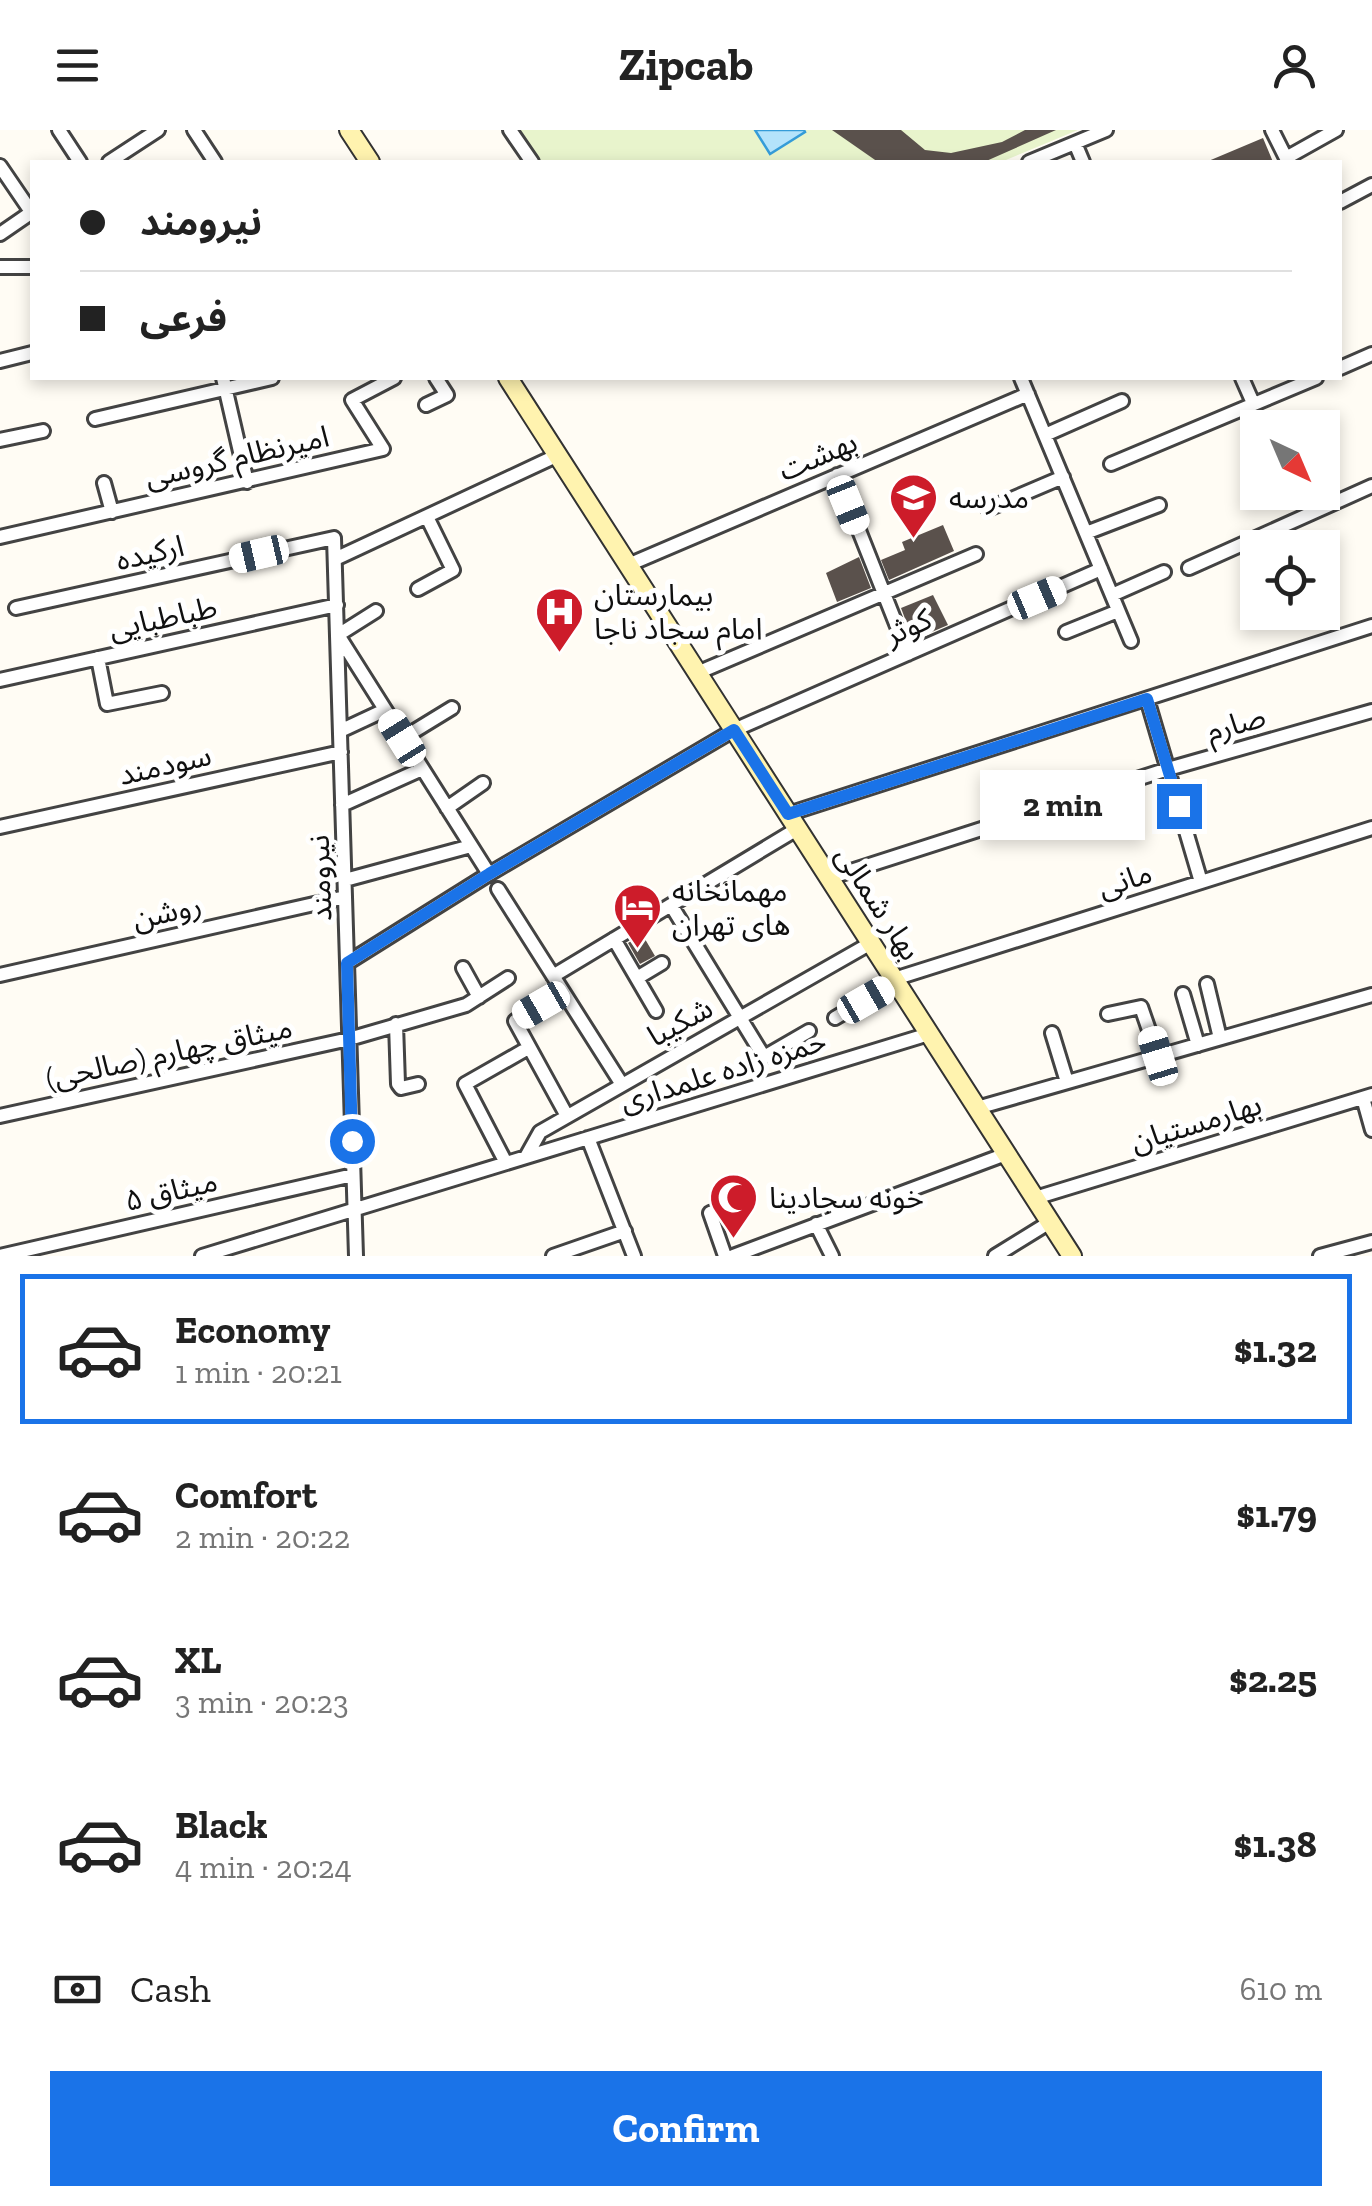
<!DOCTYPE html>
<html lang="en">
<head>
<meta charset="utf-8">
<style>
  :root { --surface:#fff; --page:#f6f6f6; --text:#222; --muted:#767676; --line:#e0e0e0; --accent:#1a73e8 }
  body { margin:0; font-family:"Zilla Slab","Noto Sans Arabic",serif; background:var(--page); color:var(--text); height:100vh; display:flex; flex-direction:column; font-size:38px; white-space:nowrap }
  * { box-sizing:border-box; margin:0 }
  p { font-size:32px; color:var(--muted) }
  .icon { flex:none; width:55px; height:55px; fill:none; stroke:currentColor; stroke-width:2; stroke-linecap:round; stroke-linejoin:round }
  .map { position:relative; height:1126px; overflow:hidden }
  .panel { display:flex; flex-direction:column; background:var(--surface); flex:1 }
  .panel>* { flex:none }
  .hud { position:absolute; left:30px; top:30px; width:1312px; height:220px; border-radius:0px; box-shadow:0 5px 15px #0003; display:grid; align-content:center; height:220px; padding:0 50px; background:var(--surface) }
  .needle { width:65px; rotate:136deg }
  .fabs { position:absolute; left:1240px; top:280px; display:grid; gap:20px }
  .fabs a { display:grid; place-items:center; width:100px; height:100px; border-radius:0px; background:var(--surface); box-shadow:0 5px 15px #0003; font-size:50px }
  .end { position:absolute; width:45px; height:45px; margin:-22px; border:12px solid #1a73e8; background:#fff; box-shadow:0 0 0 5px #fff }
  .from { border-radius:50% }
  .bubble { position:absolute; height:70px; border-radius:0px; background:var(--surface); box-shadow:0 5px 15px #0003; font-size:32px; font-weight:700; line-height:70px; text-align:center }
  .car { position:absolute; width:30px; height:60px; margin:-30px -15px; border-radius:12px; box-shadow:0 0 8px 2px #0007; background:linear-gradient(#fff 24%,#345 0 40%,#fff 0 76%,#345 0 86%,#fff 0) }
  .hud b { display:flex; align-items:center; gap:35px; height:95px; font-size:38px }
  .hud b+b { border-top:2px solid var(--line) }
  .hud i { width:25px; height:25px; background:var(--text) }
  ul { padding:18px 0 0; list-style:none }
  li { display:flex; align-items:center; gap:30px; height:150px; margin:0 20px 15px; padding:0 30px; border:5px solid transparent; border-radius:0px }
  li div { flex:1 }
  li b { display:block; font-size:38px }
  li em { font-style:normal; font-weight:700 }
  li.on { border-color:var(--accent) }
  li>.icon { width:90px; height:90px; stroke-width:1.5 }
  .pay { display:flex; align-items:center; gap:25px; height:110px; padding:0 50px; font-size:38px }
  .pay p { margin-inline-start:auto }
  .action { display:flex; gap:20px; margin-top:auto; padding:20px 50px }
  .action a { flex:1; height:115px; border-radius:0px; background:var(--accent); color:#fff; font-size:40px; font-weight:700; line-height:115px; text-align:center }
  header { display:flex; justify-content:space-between; align-items:center; height:130px; padding:0 50px; background:var(--surface); font-size:45px; font-weight:700 }
  .map>svg:first-child { display:block }
  .pitch { fill:#e8f4cc }
  .water { fill:#b4e3fb; stroke:#359cd8; stroke-width:2.5 }
  .building { fill:#5a514c }
  .lines { fill:none; stroke-linecap:round; stroke-linejoin:round }
  .street-casing { stroke:#434343; stroke-width:18 }
  .secondary-casing { stroke:#323232; stroke-width:22 }
  .street { stroke:#fff; stroke-width:12 }
  .secondary { stroke:#fff3af; stroke-width:18 }
  .route { stroke:#1a73e8; stroke-width:12 }
  .labels { text-anchor:middle; dominant-baseline:central; stroke-width:10; stroke-linejoin:round; paint-order:stroke }
  .street-label { font-size:30px; fill:#101010; stroke:#fff }
  .poi-label { font-size:30px; fill:#101010; stroke:#fff; text-anchor:start }
</style>
</head>
<body>
<header><svg class="icon" aria-label="menu" viewBox="0 0 24 24"><path d="M4 6h16M4 12h16M4 18h16"/></svg>Zipcab<svg class="icon" aria-label="person" viewBox="0 0 24 24"><circle cx="12" cy="8" r="4"/><path d="M4 21q1-7 8-7t8 7"/></svg></header>
<div class="map">
<svg width="1372" height="1126" viewBox="0 0 1372 1126">
  <rect width="100%" height="100%" fill="#fffcf4"/>
  <!-- pitch -->
  <path class="pitch" d="M517,0h561l-77,32h-463z"/>
  <!-- water -->
  <path class="water" d="M755,0h49l1,2 -35,22z"/>
  <!-- building -->
  <path class="building" d="M832,0h69l24,20 26,3 51,-11 23,-12h31l-72,32h-106z
    M1263,8l10,24h-67z
    M943,395l11,26 -65,29 -8,-20 24,-10 -3,-8z
    M859,427l12,31 -34,14 -11,-29z
    M933,465l15,30 -35,15 -12,-32z
    M642,804l13,22 -15,8 -12,-21z"/>
  <g class="lines">
    <defs>
      <path id="street" d="M59,0l21,32
        M194,0l21,32
        M510,0l22,32
        M1272,0l16,32
        M1075,13l8,19
        M1286,28l50,-28
        M109,32l49,-32
        M1029,32l77,-32
        M0,36l32,47
        M1340,72l32,-17
        M0,104l32,-22
        M0,137h32
        M0,231l32,-8
        M1340,238l32,-14
        M223,248l24,104
        M1021,248l110,263
        M1242,248l11,25
        M426,275l21,-10 -11,-17
        M95,289l177,-41
        M1045,305l77,-34
        M0,310l43,-9
        M1111,334l205,-86
        M837,345l71,179
        M104,353l8,29
        M988,379l75,-32
        M1086,403l73,-28
        M0,407l383,-88 -31,-49 42,-22
        M335,429l223,-104
        M628,435l400,-171
        M1189,438l183,-82
        M418,459l35,-19 -26,-53
        M1112,465l52,-23
        M16,478l318,-70 22,718
        M376,481l-38,24 151,239
        M1066,502l52,-21
        M98,528l9,46 55,-11
        M697,543l279,-119
        M0,550l337,-75
        M1147,569l54,183
        M340,601l45,-21
        M403,608l49,-30
        M342,675l80,-36
        M447,678l36,-25
        M788,684l584,-188
        M0,697l341,-75
        M829,748l339,-109 204,-58
        M345,750l126,-34
        M498,759l123,194
        M671,775l93,152 45,-26
        M614,809l42,72
        M347,833l142,-89 245,-144 367,-161
        M463,838l16,29
        M0,845l345,-78
        M553,846l244,-147
        M637,848l25,-15
        M894,849l478,-151
        M1207,854l13,54
        M563,862l-48,29 52,95
        M1183,864l15,51
        M1108,884l33,-7 17,49
        M835,888l61,-36
        M396,894l2,60 3,4 17,-4
        M1052,903l15,49
        M1363,968l9,32
        M977,978l395,-113
        M0,986l349,-77 117,-34 42,-27
        M588,1008l46,118
        M526,1027l14,-25 331,-189
        M506,1033l-41,-79 58,-33
        M1035,1068l337,-103
        M816,1094l16,32
        M0,1126l353,-81
        M202,1126l727,-222
        M553,1126l72,-25
        M725,1126l-15,-43 37,-13
        M733,1126l273,-102
        M995,1126l55,-34
        M1320,1126l52,-14"/>
      <path id="secondary" d="M349,0l21,32
        M508,248l564,878"/>
    </defs>
    <!-- street casing -->
    <use href="#street" class="street-casing"/>
    <!-- secondary casing -->
    <use href="#secondary" class="secondary-casing"/>
    <!-- street -->
    <use href="#street" class="street"/>
    <!-- secondary -->
    <use href="#secondary" class="secondary"/>
  </g>
  <g class="lines">
    <!-- route -->
    <path class="route" d="M352,1011l-5,-178 142,-89 245,-144 54,84 359,-115 32,107"/>
  </g>
  <!-- icons -->
  <defs>
    <symbol id="school-pin" viewBox="-11 -11 22 30"><path d="M0 17L-7.5 6A9.5 9.5 0 1 1 7.5 6Z" fill="#cd1c2a" stroke="#fff"/><path d="M0-5L7-2L0 1L-7-2ZM-4 1L0 2.5L4 1V4Q0 6-4 4Z" fill="#fff"/></symbol>
    <symbol id="hospital-pin" viewBox="-11 -11 22 30"><path d="M0 17L-7.5 6A9.5 9.5 0 1 1 7.5 6Z" fill="#cd1c2a" stroke="#fff"/><path d="M-5-5h3v3.5h4V-5h3V5h-3V1.5h-4V5h-3Z" fill="#fff"/></symbol>
    <symbol id="hotel-pin" viewBox="-11 -11 22 30"><path d="M0 17L-7.5 6A9.5 9.5 0 1 1 7.5 6Z" fill="#cd1c2a" stroke="#fff"/><path d="M-6-4.5h1.5V1H6V5H4.5V3h-9V5H-6ZM-4 0a1.8 1.8 0 1 1 3.6 0ZM.5 0V-2.5h3Q6-2.5 6 0Z" fill="#fff"/></symbol>
    <symbol id="mosque-pin" viewBox="-11 -11 22 30"><path d="M0 17L-7.5 6A9.5 9.5 0 1 1 7.5 6Z" fill="#cd1c2a" stroke="#fff"/><path d="M3.5-4.9A6 6 0 1 0 3.5 4.9A5 5 0 1 1 3.5-4.9Z" fill="#fff"/></symbol>
  </defs>
  <g fill-rule="evenodd">
    <use href="#school-pin" x="886" y="340" width="55" height="75"/>
    <use href="#hospital-pin" x="532" y="454" width="55" height="75"/>
    <use href="#hotel-pin" x="610" y="750" width="55" height="75"/>
    <use href="#mosque-pin" x="706" y="1040" width="55" height="75"/>
  </g>
  <g class="labels">
    <!-- street labels -->
    <g class="street-label">
      <text transform="translate(818 326) rotate(-23)">بهشت</text>
      <text transform="translate(237 327) rotate(-13)">امیرنظام گروسی</text>
      <text transform="translate(150 423) rotate(-13)">ارکیده</text>
      <text transform="translate(163 488) rotate(-12)">طباطبایی</text>
      <text transform="translate(908 497) rotate(-24)">کوثر</text>
      <text transform="translate(1236 594) rotate(-16)">صارم</text>
      <text transform="translate(165 635) rotate(-13)">سودمند</text>
      <text transform="translate(320 748) rotate(-92)">نیرومند</text>
      <text transform="translate(1125 750) rotate(-18)">مانی</text>
      <text transform="translate(878 773) rotate(57)">بهار شمالی</text>
      <text transform="translate(167 782) rotate(-13)">روشن</text>
      <text transform="translate(680 892) rotate(-29)">شکیبا</text>
      <text transform="translate(169 923) rotate(-12)">میثاق چهارم (صالحی)</text>
      <text transform="translate(723 941) rotate(-17)">حمزه زاده علمداری</text>
      <text transform="translate(1196 993) rotate(-17)">بهارمستیان</text>
      <text transform="translate(171 1061) rotate(-13)">میثاق ۵</text>
    </g>
    <!-- poi labels -->
    <g class="poi-label">
      <text x="949" y="368">مدرسه</text>
      <text x="594" y="465">بیمارستان<tspan x="594" dy="34">امام سجاد ناجا</tspan></text>
      <text x="672" y="761">مهمانخانه<tspan x="672" dy="34">های تهران</tspan></text>
      <text x="769" y="1068">خونه سجادینا</text>
    </g>
  </g>
</svg>
<div class="fabs">
<a><svg class="needle" viewBox="-14 -14 28 28"><path d="M0-13l5 13h-10z" fill="#e53935"/><path d="M0 13l5-13h-10z" fill="#767676"/></svg></a>
<a><svg class="icon" aria-label="locate" viewBox="0 0 24 24"><circle cx="12" cy="12" r="6"/><path d="M12 2v4M12 18v4M2 12h4M18 12h4"/></svg></a>
</div>
<i class="end from" style="left:352px;top:1011px"></i>
<i class="end" style="left:1179px;top:676px"></i>
<div class="bubble" style="left:980px;top:640px;width:165px">2 min</div>
<i class="car" style="left:848px;top:375px;rotate:158deg"></i>
<i class="car" style="left:259px;top:424px;rotate:257deg"></i>
<i class="car" style="left:1037px;top:468px;rotate:67deg"></i>
<i class="car" style="left:402px;top:608px;rotate:328deg"></i>
<i class="car" style="left:866px;top:870px;rotate:60deg"></i>
<i class="car" style="left:541px;top:875px;rotate:240deg"></i>
<i class="car" style="left:1158px;top:926px;rotate:343deg"></i>
<div class="hud">
<b><i class="from"></i>نیرومند</b>
<b><i></i>فرعی</b>
</div>
</div>
<section class="panel">
<ul>
<li class="on"><svg class="icon" aria-label="car" viewBox="0 0 24 24"><path d="M5 17H2v-5l4-1 3-4h7l3 4 3 1v5h-3M9 17h6M6 11h13"/><circle cx="7" cy="17" r="2"/><circle cx="17" cy="17" r="2"/></svg><div><b>Economy</b><p>1 min · 20:21</p></div><em>$1.32</em></li>
<li><svg class="icon" aria-label="car" viewBox="0 0 24 24"><path d="M5 17H2v-5l4-1 3-4h7l3 4 3 1v5h-3M9 17h6M6 11h13"/><circle cx="7" cy="17" r="2"/><circle cx="17" cy="17" r="2"/></svg><div><b>Comfort</b><p>2 min · 20:22</p></div><em>$1.79</em></li>
<li><svg class="icon" aria-label="car" viewBox="0 0 24 24"><path d="M5 17H2v-5l4-1 3-4h7l3 4 3 1v5h-3M9 17h6M6 11h13"/><circle cx="7" cy="17" r="2"/><circle cx="17" cy="17" r="2"/></svg><div><b>XL</b><p>3 min · 20:23</p></div><em>$2.25</em></li>
<li><svg class="icon" aria-label="car" viewBox="0 0 24 24"><path d="M5 17H2v-5l4-1 3-4h7l3 4 3 1v5h-3M9 17h6M6 11h13"/><circle cx="7" cy="17" r="2"/><circle cx="17" cy="17" r="2"/></svg><div><b>Black</b><p>4 min · 20:24</p></div><em>$1.38</em></li>
</ul>
<div class="pay"><svg class="icon" aria-label="cash" viewBox="0 0 24 24"><path d="M3 7h18v10H3z"/><circle cx="12" cy="12" r="2"/></svg>Cash<p>610 m</p></div>
<div class="action"><a>Confirm</a></div>
</section>
</body>
</html>
